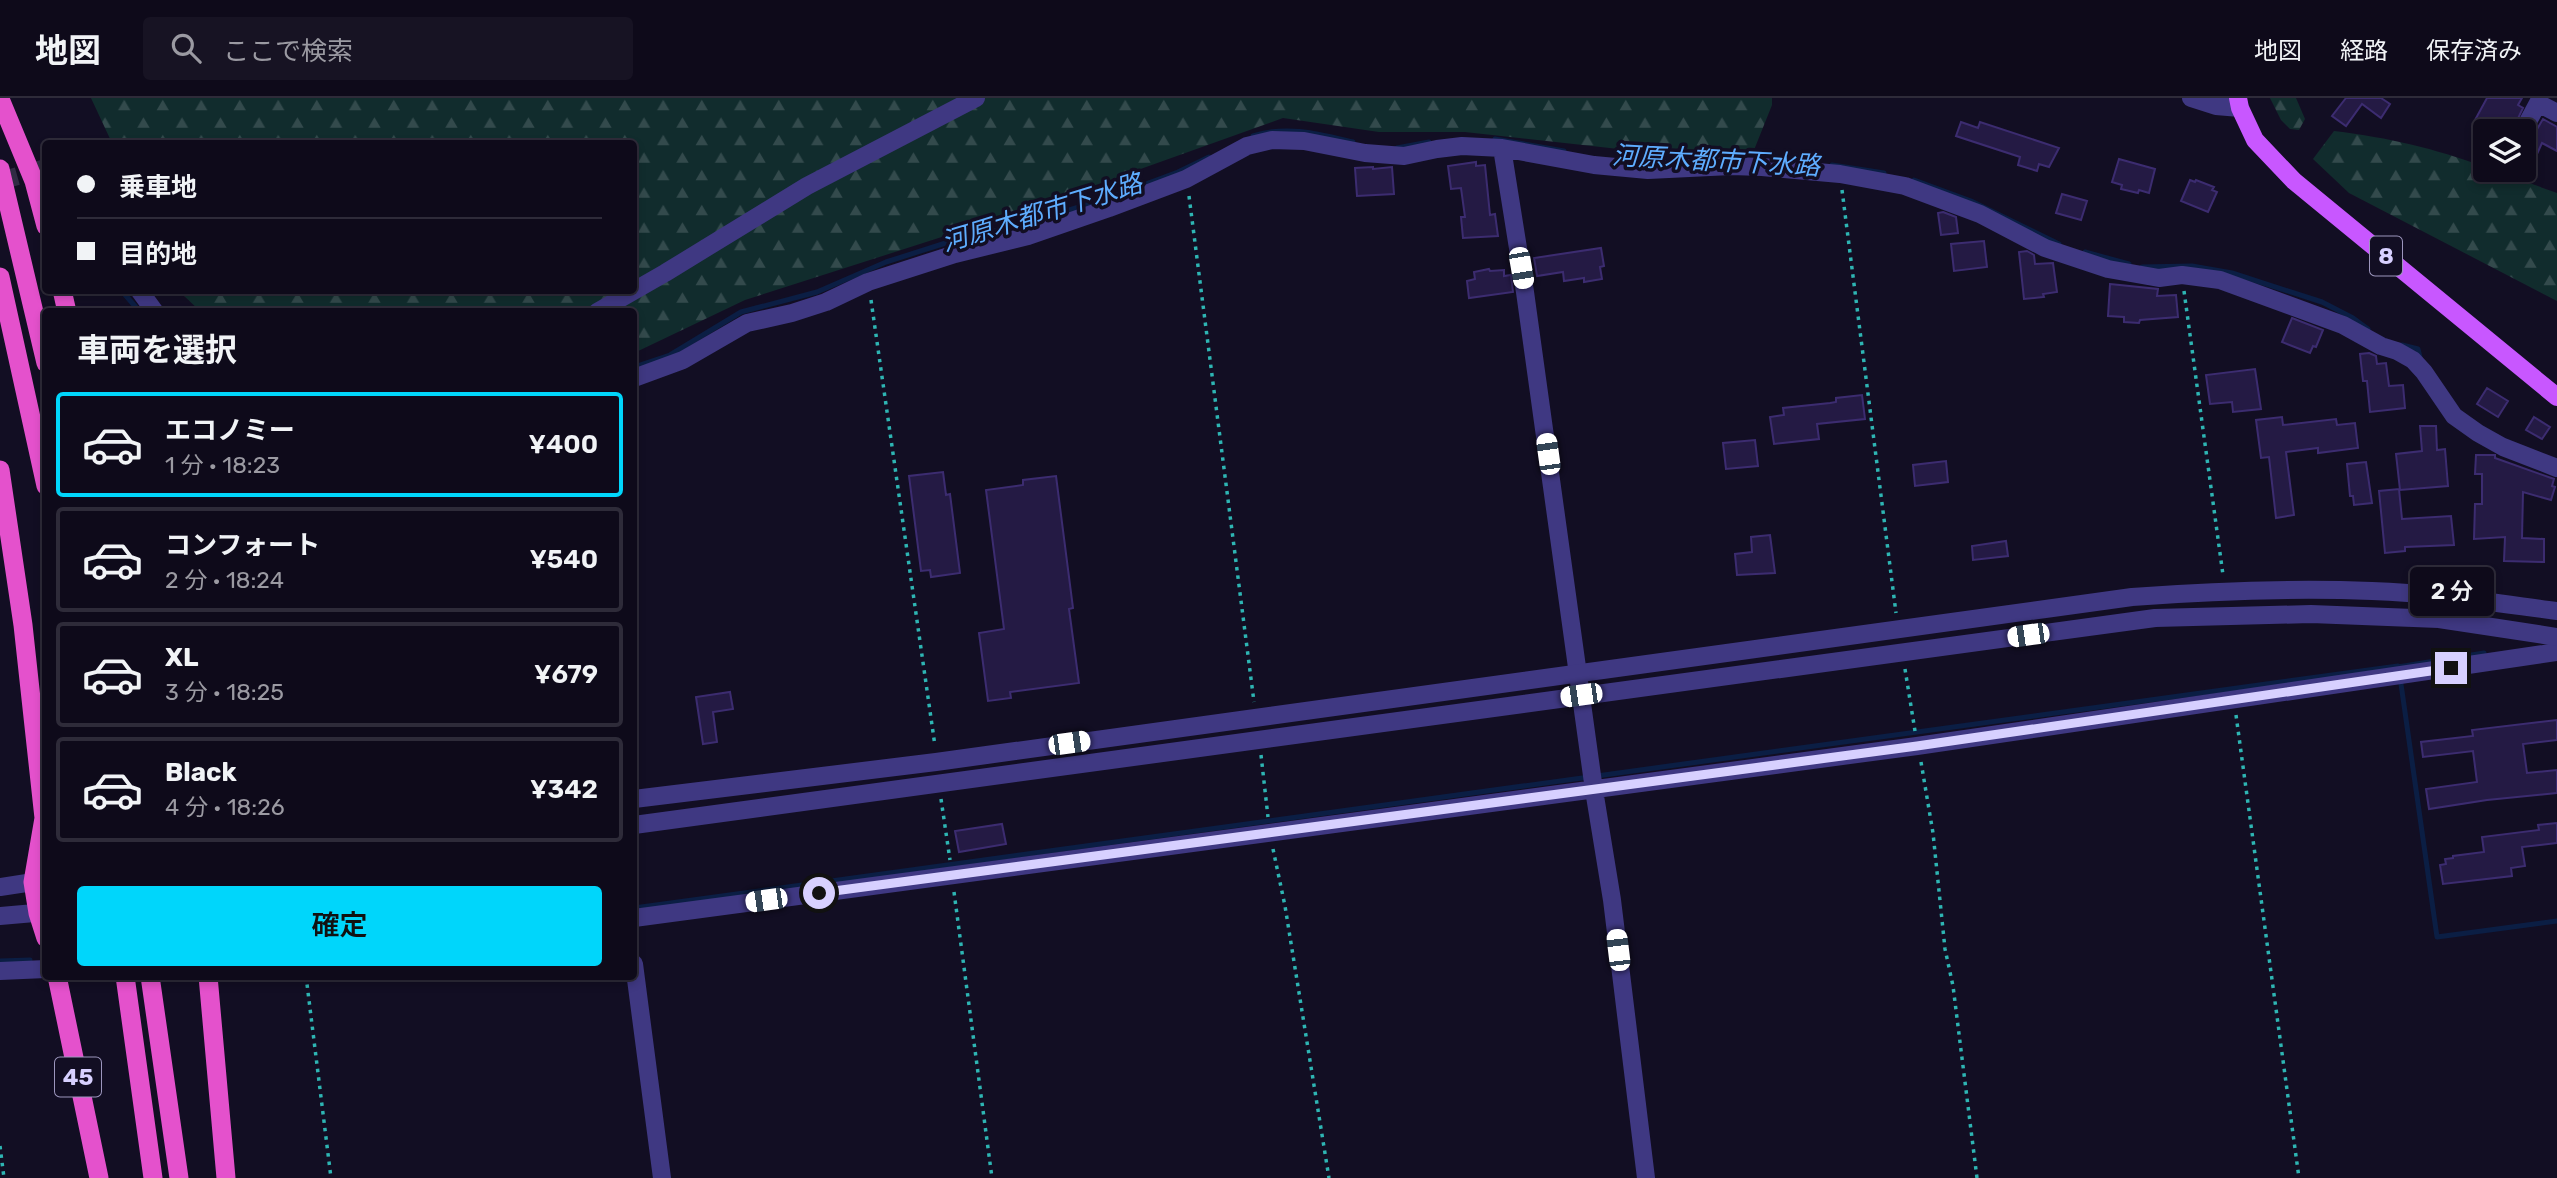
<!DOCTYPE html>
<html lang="ja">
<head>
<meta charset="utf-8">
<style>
  :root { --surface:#0e0a1a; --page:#171323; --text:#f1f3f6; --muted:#9b9aa2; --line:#2e2b39; --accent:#00d6fb }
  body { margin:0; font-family:Rubik,"Noto Sans JP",sans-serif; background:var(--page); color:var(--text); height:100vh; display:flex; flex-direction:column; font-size:26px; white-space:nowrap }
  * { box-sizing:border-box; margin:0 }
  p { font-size:23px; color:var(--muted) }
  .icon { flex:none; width:38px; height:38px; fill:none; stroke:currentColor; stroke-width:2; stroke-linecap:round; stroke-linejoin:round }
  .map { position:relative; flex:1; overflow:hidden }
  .side { position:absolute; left:42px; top:210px; width:595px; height:672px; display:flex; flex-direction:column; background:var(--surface); border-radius:7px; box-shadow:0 4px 10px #0003,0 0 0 2px var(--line) }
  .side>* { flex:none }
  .hud { position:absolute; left:42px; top:42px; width:595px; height:154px; border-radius:7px; box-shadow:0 4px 10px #0003,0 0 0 2px var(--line); display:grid; align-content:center; height:154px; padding:0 35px; background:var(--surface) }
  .controls { position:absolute; left:2473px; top:21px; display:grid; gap:14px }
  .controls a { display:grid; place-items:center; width:63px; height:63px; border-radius:7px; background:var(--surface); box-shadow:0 4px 10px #0003,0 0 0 2px var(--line); font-size:35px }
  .end { position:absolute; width:32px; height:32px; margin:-16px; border:9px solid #d7d0ff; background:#111; box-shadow:0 0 0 4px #111 }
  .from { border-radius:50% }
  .bubble { position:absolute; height:49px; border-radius:7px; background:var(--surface); box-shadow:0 4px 10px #0003,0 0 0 2px var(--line); font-size:23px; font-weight:600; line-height:49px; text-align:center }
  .car { position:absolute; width:21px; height:42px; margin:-21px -10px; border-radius:9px; box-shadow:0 0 5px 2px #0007; background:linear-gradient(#fff 24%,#345 0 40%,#fff 0 76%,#345 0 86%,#fff 0) }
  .hud b { display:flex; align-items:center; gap:24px; height:66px; font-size:26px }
  .hud b+b { border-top:2px solid var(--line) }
  .hud i { width:18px; height:18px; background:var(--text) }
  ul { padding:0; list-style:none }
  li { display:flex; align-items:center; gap:21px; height:105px; margin:0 14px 10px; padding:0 21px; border:4px solid var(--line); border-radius:7px }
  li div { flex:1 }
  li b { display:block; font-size:26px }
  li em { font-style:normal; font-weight:600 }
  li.current { border-color:var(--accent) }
  li>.icon { width:63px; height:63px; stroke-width:1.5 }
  h2 { padding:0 35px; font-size:32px; line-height:84px }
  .primary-button { display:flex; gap:14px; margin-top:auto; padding:14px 35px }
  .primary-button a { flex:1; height:80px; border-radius:7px; background:var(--accent); color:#111; font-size:28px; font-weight:600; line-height:80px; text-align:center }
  header { display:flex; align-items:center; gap:42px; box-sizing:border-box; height:98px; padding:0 35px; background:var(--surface); border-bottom:2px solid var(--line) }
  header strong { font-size:33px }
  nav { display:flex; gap:38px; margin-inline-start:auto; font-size:24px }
  .search { width:490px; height:63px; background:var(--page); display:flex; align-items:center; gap:18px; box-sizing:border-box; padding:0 24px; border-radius:7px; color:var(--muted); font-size:26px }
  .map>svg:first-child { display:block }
  .forest { fill:url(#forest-firs) }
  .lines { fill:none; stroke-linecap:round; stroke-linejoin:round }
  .stream { stroke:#0b1e44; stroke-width:5 }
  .building { fill:#241a44; stroke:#3c2c70; stroke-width:2 }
  .minor-tunnel { stroke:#302b44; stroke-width:18; stroke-dasharray:18 9; stroke-linecap:butt }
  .path { stroke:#2eb5b3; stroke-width:3.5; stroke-dasharray:3.5 5; stroke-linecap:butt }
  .minor { stroke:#3f3882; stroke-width:18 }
  .tertiary { stroke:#3f3882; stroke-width:18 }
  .primary { stroke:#c857ff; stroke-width:18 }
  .trunk { stroke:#e451cc; stroke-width:19 }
  .route { stroke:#d7d0ff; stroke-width:9 }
  .labels { text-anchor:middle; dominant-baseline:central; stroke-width:7; stroke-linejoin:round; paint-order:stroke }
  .shield { fill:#120e23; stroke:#9c96bd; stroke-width:2 }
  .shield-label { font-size:23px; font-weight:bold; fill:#d7d0ff }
  .water-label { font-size:26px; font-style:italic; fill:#5eadff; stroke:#120e23 }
</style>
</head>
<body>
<header>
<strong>地図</strong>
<div class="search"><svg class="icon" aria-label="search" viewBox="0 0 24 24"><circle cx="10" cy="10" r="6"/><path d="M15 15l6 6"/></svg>ここで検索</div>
<nav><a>地図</a><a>経路</a><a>保存済み</a></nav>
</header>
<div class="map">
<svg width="2557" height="1080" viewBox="0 0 2557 1080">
  <defs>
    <pattern id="forest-firs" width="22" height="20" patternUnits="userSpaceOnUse" patternTransform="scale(1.75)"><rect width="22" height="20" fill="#112c2d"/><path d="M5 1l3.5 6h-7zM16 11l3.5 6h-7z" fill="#334a4c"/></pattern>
  </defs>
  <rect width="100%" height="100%" fill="#120e23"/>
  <!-- forest -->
  <path class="forest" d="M91,0h1681v7l-18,45 -90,4 -199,-22h-86l-96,-14 -260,93 -278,89 -111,53v-41h-433l-22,-21 455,-1v-146l-522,-1z
    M2270,0h26l9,21 -6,11 -9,-1 -9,-9z
    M2334,33c56,7 99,17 151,36v3h8l64,23v108l-208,-108 -36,-34z"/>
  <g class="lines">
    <!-- stream -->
    <path class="stream" d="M1253,38c34,-11 66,-2 100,6
      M1495,41l69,12
      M1397,50l32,-6
      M1832,67l52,8
      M1914,82l57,21 88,43
      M2085,154l44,12
      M2142,169l50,-1 40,7 90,29 31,16 15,11
      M121,192l19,22
      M2402,247l16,4 2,8
      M634,269l36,-12 71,-43 76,-20 69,-30 66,-21 79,-19 80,-25 67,-25 31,-15
      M2398,569l86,-14
      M2400,579l37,260 120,-16
      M634,810l1764,-242
      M0,863l30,-1"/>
  </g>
  <!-- building -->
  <path class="building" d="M2346,0h35l9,6 -9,14 -19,-14 -16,22 -14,-10z
    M2487,0h35l-4,7 5,3 -11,23h-30l4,-6 -11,-5z
    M2543,21l14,8v24l-15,-8 -5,11 -13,-8v-4l9,-6z
    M1961,24l17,6 2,-6 79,26 -10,19 -10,-3 -2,7 -19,-6 2,-8 -64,-21z
    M2119,61l36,10 -6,24 -10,-3 -1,3 -17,-4 1,-4 -10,-3z
    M1476,64v4l9,-1 5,50 5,-1 3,22 -35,2 -2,-21h4l-4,-29 -10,1 -3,-23z
    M1373,69v2l19,-2 2,27 -37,2 -2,-28z
    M2190,82l5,2 1,-2 18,7 -2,3 5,2 -9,20 -27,-11z
    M2062,96l25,7 -6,19 -25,-7z
    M1943,114l13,5 2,16 -17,2 -3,-22z
    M1984,143l3,26 -33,4 -3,-27z
    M1601,150l3,18 -4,1 2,12 -18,3v-4l-20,3 -1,-9 -26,4 -3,-18z
    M2027,153l7,4 1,9 18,-1 4,29 -14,2 1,3 -20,2 -5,-47z
    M1489,171l1,2 14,-1v6l7,-1 2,17 -44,6 -2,-17 8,-2 -1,-7z
    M2110,186l48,5 -1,7 19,-1 2,22 -38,3 -1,3 -15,-1v-5l-16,-1z
    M2292,220l31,12 -7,17 -3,-1 -3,7 -28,-11z
    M2369,255l7,3 1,8 9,-1 3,23 14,-1 2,23 -35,4 -3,-31h-4l-3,-27z
    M2255,271l6,40 -28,3 -1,-10 -22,2 -4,-29z
    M2487,290l21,13 -10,16 -21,-13z
    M1862,297l3,24 -48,5 2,15 -45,5 -4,-27 14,-2 -1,-7 47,-5 6,-1v-4z
    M2282,319l1,8 53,-6 1,6 18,-2 3,25 -40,5v-5l-32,4 8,63 -18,3 -7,-61 -8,1 -5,-38z
    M2534,319l16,10 -8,12 -16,-9z
    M2420,328h16l1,24 8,-1 3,37 -48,4 -4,-36 26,-3z
    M1755,342l3,26 -32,3 -3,-26z
    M2476,357h19v3l59,21 -2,7 3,1 -4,13 -28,-8 -1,46 22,1v23l-40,-1 1,-24 -31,2 1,-35h7v-30h-7z
    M1946,363l2,21 -33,4 -2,-21z
    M2366,364l6,41 -18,2 -1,-9h-3l-3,-32z
    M943,374l3,23 4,-1 10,79 -29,4 -1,-7 -9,1 -12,-95z
    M1056,378l17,132 -4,1 10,74 -69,9 1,6 -23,3 -9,-68 25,-4 -18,-139 37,-5v-5z
    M2399,391l3,30 49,-3 3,29 -49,2v4l-20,2 -6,-62z
    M1770,437l5,38 -38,2 -2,-21 17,-2 -1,-15z
    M2006,443l2,15 -35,4 -1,-14z
    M730,594l3,17 -20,3 4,30 -14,2 -7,-47z
    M2557,622v20l-34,4 4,29 30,-3v23l-70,7 -58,9 -3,-20 51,-7 -4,-31 -50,6 -2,-15 52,-6 -1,-6z
    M2557,725v20l-35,4 3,19 -14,2 1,8 -69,8 -3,-19 6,-1 -1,-5 8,-1v-2l31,-4 -2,-15 57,-7 -1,-5z
    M1002,726l4,20 -47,8 -4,-21z"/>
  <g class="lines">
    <!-- minor-tunnel -->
    <path class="minor-tunnel" d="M0,83l46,-13"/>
    <!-- path -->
    <path class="path" d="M1842,92l54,423
      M1189,98l65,506
      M2184,193l39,284
      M871,202l64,446
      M1905,571l10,62
      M2236,617l63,463
      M1261,657l7,62
      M1921,664l12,71 12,116 8,37 24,192
      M941,701l9,61
      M1273,751l12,57 44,272
      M954,794l38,286
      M306,878l25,202
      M0,1048l4,32"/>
    <!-- minor -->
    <path class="minor" d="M2191,0l25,8 24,2
      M2523,33l15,-28 19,10
      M1502,50l23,144 69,498 18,110 34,278
      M139,192l16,22
      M597,214l68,-39 142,-87 169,-88
      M634,280l49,-18 64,-37 45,-10 34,-11 42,-20 87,-28 73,-18 81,-28 77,-29 61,-33 25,-6 32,1 61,12 39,3 33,-7 25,-3 40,2 92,17 54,5 83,-4 31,1 78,7 65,12 75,28 65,34 63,21 51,9 23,-3 38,5 123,45 38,21 16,5 16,9 11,12 30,44 24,17 25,14 54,21
      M634,820l1283,-172 640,-94
      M634,866l28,214
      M0,873l46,-2"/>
    <!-- tertiary -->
    <path class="tertiary" d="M634,701l302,-37 1196,-165c80,-6 160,-9 240,-6 62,2 124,12 185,20
      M634,727l1521,-207 156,-4 128,5 118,18
      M0,789l46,-7
      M0,818l46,-4"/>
    <!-- primary -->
    <path class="primary" d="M2238,0l2,10 15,32 39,41 263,216"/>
    <!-- trunk -->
    <path class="trunk" d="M0,1l34,82 12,45
      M0,71l46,194
      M0,179l46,209
      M62,192l5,22
      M0,372l23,155 21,193 -11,64 5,31 8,25
      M57,878l42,202
      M125,878l28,202
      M150,878l29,202
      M208,878l18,202"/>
  </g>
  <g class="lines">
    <!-- route -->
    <path class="route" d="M819,795l1098,-147 534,-78"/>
  </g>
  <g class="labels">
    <!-- shield labels -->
    <g class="shield">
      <rect x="2370" y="138.5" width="32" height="39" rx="5"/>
      <rect x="55" y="959.5" width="46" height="39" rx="5"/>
    </g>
    <g class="shield-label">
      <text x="2386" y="158">8</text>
      <text x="78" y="979">45</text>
    </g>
    <!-- water labels -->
    <g class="water-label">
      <text transform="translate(1716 63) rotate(3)">河原木都市下水路</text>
      <text transform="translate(1042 115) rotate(-17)">河原木都市下水路</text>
    </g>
  </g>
</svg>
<div class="controls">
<a><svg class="icon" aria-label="layers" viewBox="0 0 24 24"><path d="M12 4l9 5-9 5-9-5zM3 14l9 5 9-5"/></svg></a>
</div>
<i class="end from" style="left:819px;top:795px"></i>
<i class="end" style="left:2451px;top:570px"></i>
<div class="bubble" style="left:2410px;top:469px;width:84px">2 分</div>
<i class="car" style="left:1521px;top:170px;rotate:170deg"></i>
<i class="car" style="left:1548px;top:356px;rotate:352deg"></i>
<i class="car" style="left:2028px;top:537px;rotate:262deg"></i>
<i class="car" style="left:1581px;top:597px;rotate:262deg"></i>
<i class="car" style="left:1069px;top:645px;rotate:82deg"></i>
<i class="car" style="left:766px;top:802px;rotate:262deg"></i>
<i class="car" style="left:1618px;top:852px;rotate:353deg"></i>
<div class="hud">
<b><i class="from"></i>乗車地</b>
<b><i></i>目的地</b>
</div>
<section class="side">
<h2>車両を選択</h2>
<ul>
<li class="current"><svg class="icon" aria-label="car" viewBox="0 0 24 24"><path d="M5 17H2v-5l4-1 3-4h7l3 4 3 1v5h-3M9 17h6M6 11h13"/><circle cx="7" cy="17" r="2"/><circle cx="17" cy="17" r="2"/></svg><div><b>エコノミー</b><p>1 分 · 18:23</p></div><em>¥400</em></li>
<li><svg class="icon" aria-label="car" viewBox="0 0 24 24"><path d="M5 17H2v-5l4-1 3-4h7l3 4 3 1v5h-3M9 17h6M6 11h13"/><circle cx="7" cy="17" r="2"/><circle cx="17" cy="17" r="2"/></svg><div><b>コンフォート</b><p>2 分 · 18:24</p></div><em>¥540</em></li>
<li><svg class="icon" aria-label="car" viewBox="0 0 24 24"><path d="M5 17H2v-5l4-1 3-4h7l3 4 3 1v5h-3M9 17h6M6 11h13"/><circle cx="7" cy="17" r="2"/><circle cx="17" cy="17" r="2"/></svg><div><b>XL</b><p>3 分 · 18:25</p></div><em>¥679</em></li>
<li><svg class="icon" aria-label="car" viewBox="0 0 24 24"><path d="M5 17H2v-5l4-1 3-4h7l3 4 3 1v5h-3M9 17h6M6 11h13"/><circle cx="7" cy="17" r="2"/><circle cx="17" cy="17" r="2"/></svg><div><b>Black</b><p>4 分 · 18:26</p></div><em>¥342</em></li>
</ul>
<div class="primary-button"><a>確定</a></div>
</section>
</div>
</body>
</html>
